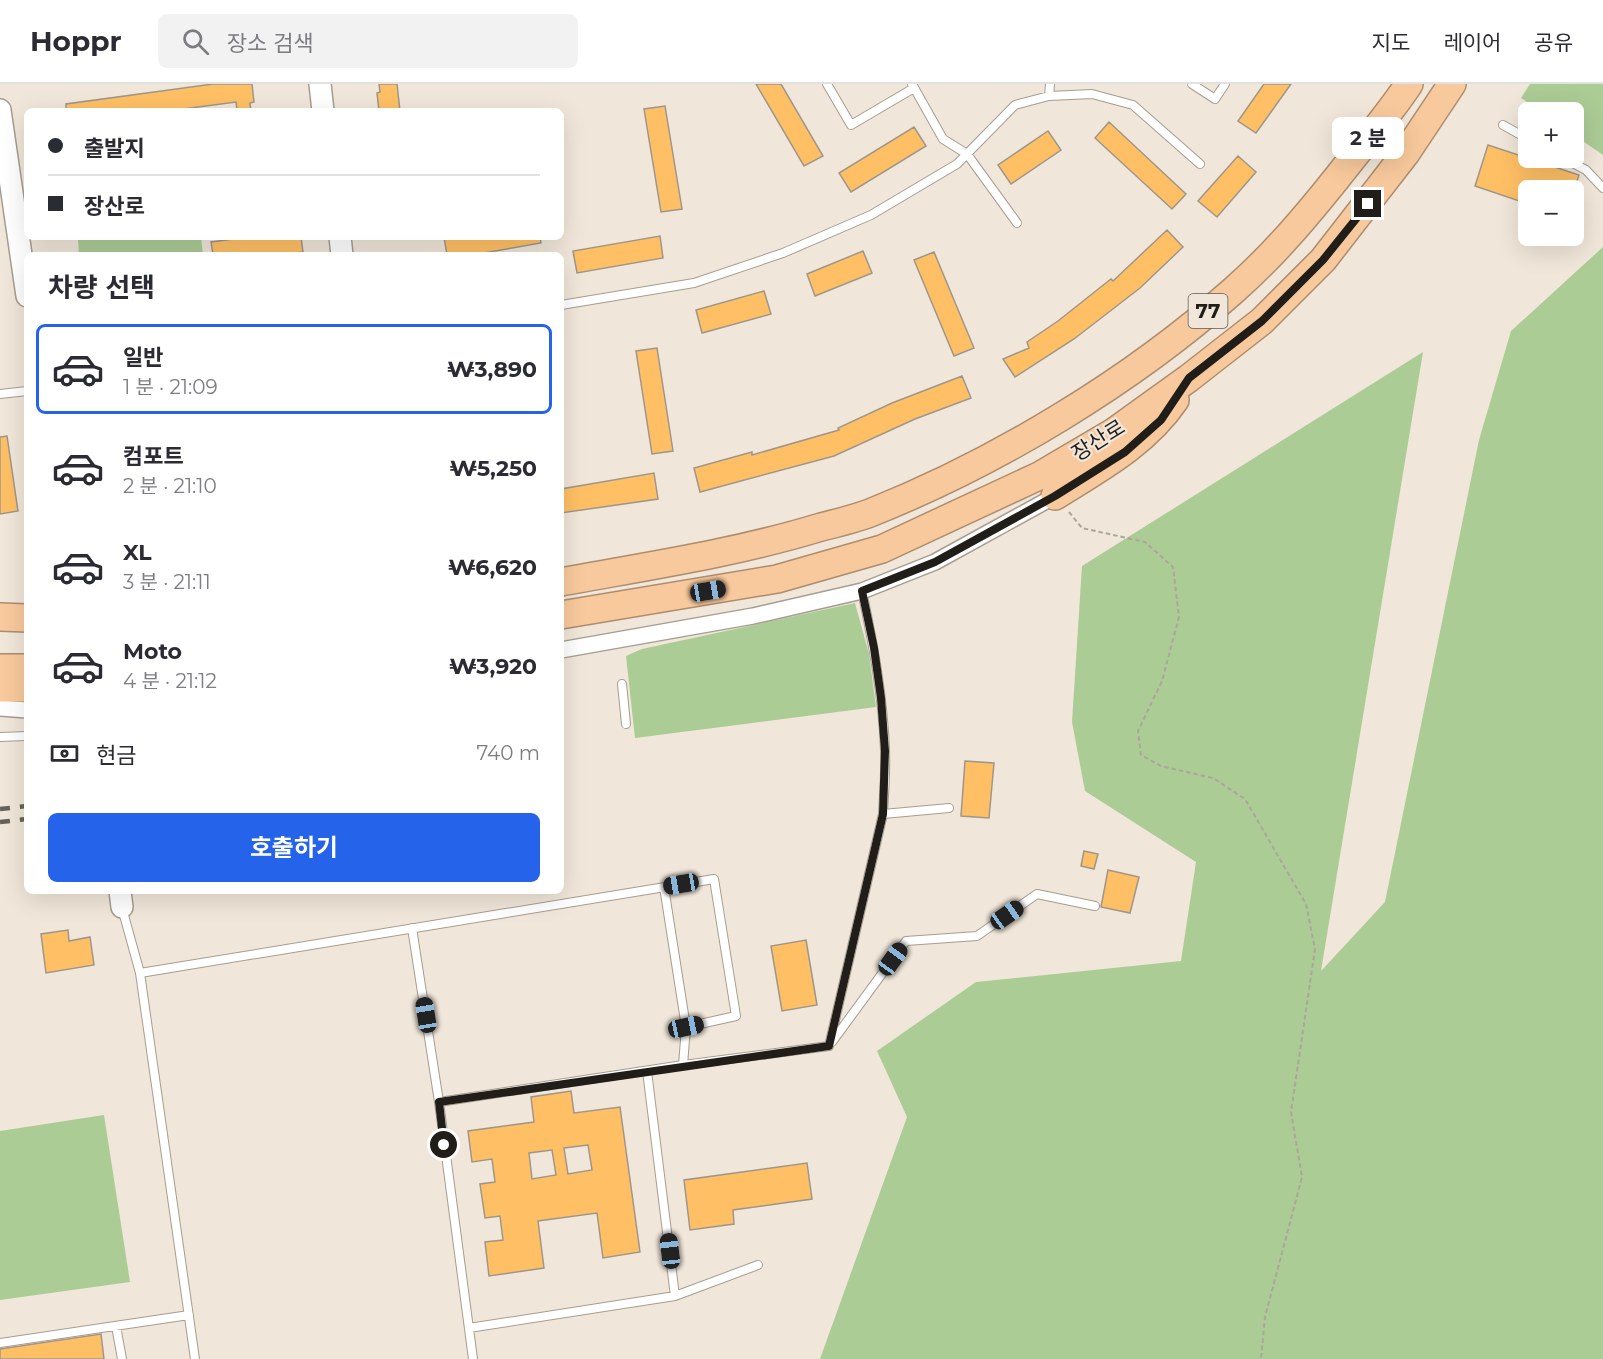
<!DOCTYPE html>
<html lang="ko">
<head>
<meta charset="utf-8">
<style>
  :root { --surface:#fff; --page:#f2f2f3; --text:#2b2b33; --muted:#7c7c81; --line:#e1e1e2; --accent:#2563eb }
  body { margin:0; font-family:Montserrat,"Noto Sans KR",sans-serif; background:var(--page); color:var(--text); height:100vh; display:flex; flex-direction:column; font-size:22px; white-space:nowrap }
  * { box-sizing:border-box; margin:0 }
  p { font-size:20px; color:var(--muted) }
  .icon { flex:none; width:33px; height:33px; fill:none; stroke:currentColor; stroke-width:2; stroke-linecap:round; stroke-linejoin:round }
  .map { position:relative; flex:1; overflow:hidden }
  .drawer { position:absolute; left:24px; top:168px; width:540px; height:642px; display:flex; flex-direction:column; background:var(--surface); border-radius:9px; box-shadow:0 6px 24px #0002 }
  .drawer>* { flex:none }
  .hud { position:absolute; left:24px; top:24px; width:540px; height:132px; border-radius:9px; box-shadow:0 6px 24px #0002; display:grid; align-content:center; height:132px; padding:0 24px; background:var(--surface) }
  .tools { position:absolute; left:1518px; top:18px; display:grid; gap:12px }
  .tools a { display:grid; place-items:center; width:66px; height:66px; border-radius:9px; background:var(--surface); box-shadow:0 6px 24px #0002; font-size:30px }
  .end { position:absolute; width:27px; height:27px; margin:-14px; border:8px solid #211e19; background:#fff; box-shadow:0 0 0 3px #fff }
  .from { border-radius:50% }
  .bubble { position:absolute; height:42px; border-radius:9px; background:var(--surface); box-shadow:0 6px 24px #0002; font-size:20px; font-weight:700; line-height:42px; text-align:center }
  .car { position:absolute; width:18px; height:36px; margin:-18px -9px; border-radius:8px; box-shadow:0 0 4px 2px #0007; background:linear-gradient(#222 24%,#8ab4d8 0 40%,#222 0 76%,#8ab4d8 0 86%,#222 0) }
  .hud b { display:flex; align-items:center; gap:21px; height:57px; font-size:22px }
  .hud b+b { border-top:2px solid var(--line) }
  .hud i { width:15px; height:15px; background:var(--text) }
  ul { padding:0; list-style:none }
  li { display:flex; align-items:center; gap:18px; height:90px; margin:0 12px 9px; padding:0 12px; border:3px solid transparent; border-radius:9px }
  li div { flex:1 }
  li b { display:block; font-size:22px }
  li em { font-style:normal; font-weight:700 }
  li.selected { border-color:var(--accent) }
  li>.icon { width:54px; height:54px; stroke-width:1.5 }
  h2 { padding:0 24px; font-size:27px; line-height:72px }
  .pay { display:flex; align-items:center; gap:15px; height:66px; padding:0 24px; font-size:22px }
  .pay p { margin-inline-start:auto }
  .primary-button { display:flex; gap:12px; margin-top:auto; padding:12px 24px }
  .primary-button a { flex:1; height:69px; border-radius:9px; background:var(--accent); color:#fff; font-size:24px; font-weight:700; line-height:69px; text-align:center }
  header { display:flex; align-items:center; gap:36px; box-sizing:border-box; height:84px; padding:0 30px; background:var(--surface); border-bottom:2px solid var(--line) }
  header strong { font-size:28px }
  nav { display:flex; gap:33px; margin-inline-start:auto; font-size:21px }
  .search { width:420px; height:54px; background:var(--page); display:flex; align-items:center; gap:15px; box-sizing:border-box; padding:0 21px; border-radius:9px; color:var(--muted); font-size:22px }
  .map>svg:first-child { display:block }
  .green { fill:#accc96 }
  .building { fill:#ffc065; stroke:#9f968b; stroke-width:1.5; fill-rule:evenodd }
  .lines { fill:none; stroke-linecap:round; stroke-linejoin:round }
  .lane-casing { stroke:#a69d91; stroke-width:10 }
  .street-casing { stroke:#a69d91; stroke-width:18 }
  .secondary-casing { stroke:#a69d91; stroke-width:24 }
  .highway-casing { stroke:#ad8d6e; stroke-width:30 }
  .path { stroke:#ada59b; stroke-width:2; stroke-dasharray:4.5 3; stroke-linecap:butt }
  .lane { stroke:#fff; stroke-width:8 }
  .street { stroke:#fff; stroke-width:15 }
  .secondary { stroke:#fff; stroke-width:21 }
  .highway { stroke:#f8c99c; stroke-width:27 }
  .rail { stroke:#666159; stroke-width:4.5; stroke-dasharray:10 10; stroke-linecap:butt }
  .route { stroke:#211e19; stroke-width:8 }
  .labels { text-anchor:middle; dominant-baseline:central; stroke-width:4.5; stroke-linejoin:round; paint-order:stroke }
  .shield { fill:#f0e6d9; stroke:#5f5a53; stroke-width:1.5 }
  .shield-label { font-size:20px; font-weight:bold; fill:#211e19 }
  .street-label { font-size:21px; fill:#211e19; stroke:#f0e6d9 }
</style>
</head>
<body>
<header>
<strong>Hoppr</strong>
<div class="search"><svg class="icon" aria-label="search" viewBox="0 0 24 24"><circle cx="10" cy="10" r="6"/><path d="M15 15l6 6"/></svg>장소 검색</div>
<nav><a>지도</a><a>레이어</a><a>공유</a></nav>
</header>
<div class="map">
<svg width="1603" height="1275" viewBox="0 0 1603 1275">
  <rect width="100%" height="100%" fill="#f0e6d9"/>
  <!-- green -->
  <path class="green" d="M1530,0h73v71l-29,-20v-23h-32l-21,-14z
    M94,153h107l2,18h-124l-1,-16z
    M1603,163v1112h-783l87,-242 -30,-66 99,-69 205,-21 15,-99 -111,-71 -13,-69 10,-156 341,-214 -102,619 64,-69 94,-462 32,-109z
    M855,519l14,51 7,53 -241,31 -9,-82 16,-7z
    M104,1031l26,167 -130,18v-169z"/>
  <!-- building -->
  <path class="building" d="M213,0h39l2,18 -4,1 1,8h-14l-1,-9 -68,9h-102v-7z
    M379,0h18l3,27h-21l-2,-18 3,-1z
    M756,0h25l42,72 -19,10z
    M1264,0h27l-35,49 -18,-12z
    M665,22l17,103 -21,3 -17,-103z
    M1109,38l77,72 -14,15 -77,-71z
    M914,43l12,19 -75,46 -12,-19z
    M1048,47l13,19 -50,34 -13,-19z
    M1488,61l91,30 -5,15h-46v14l-53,-18z
    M1238,72l18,16 -39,45 -19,-16z
    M1167,146l16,17 -43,41 -66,51 -59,38 -12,-18 26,-11 -2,-6 31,-21 53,-42 2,2z
    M660,152l3,22 -86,15 -4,-22z
    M249,153h52l2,15 -21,3h-69l-2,-13z
    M444,153h96l1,6 -69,12h-25z
    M863,167l9,22 -57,23 -8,-22z
    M934,168l40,96 -20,8 -40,-96z
    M764,207l7,23 -69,19 -6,-23z
    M657,264l16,103 -21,3 -16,-103z
    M962,292l9,22 -56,21 -81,37 -134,36 -6,-24 58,-16v3l87,-25 -1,-2 54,-25z
    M7,352l11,75 -18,3v-77z
    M654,389l4,26 -97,14v-24z
    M965,677l29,2 -5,55 -28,-2z
    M1084,767l14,3 -4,15 -13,-3z
    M1108,786l31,7 -9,36 -29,-6z
    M68,846l1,11 21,-4 4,28 -48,8 -5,-39z
    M806,856l11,65 -35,6 -11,-65z
    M571,1007l3,22 46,-6 20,145 -37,6 -6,-45 -59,8 6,47 -55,8 -4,-34 18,-2 -3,-24 -15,2 -5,-34 15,-2 -3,-23 -20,3 -4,-31 66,-9 -3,-25zM588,1061l4,25 -24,4 -4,-26zM552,1066l4,25 -24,4 -3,-26z
    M807,1079l5,36 -79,11 1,14 -44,6 -6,-50z
    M101,1250l3,25h-104v-10z"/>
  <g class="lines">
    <defs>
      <path id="lane" d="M827,0l24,41 63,-37
        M912,0l31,55 24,15 50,69
        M1192,0l23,15 10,-15
        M1049,12l1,-12
        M1503,41l25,14
        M1563,74l23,12 17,18
        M561,221l133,-22 89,-30 88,-38 86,-51 58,-59 34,-9 43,-2 41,11 67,59
        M0,310l27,-3
        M862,507c11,52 21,105 23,159 1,21 -1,43 -2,64
        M622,600l4,40
        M0,653l27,-1
        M664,803l22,140
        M122,824l18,65 55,386
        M412,844l27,174 34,257
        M140,889l574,-94 22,137 -50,11 -3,38 146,-19 54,-232 66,-6
        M832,958l74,-101 71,-5 60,-42 58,12
        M439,1018l244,-37
        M675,1212l83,-31
        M116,1242l6,33
        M469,1244l206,-32 -28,-225
        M0,1259l189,-28"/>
      <path id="street" d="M561,566l192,-34 109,-25 73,-29 120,-66
        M0,624l27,2"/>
      <path id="secondary" d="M320,0l3,27
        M0,26l27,186
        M340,153l2,18
        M120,807l2,16"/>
      <path id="highway" d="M1055,412c43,-27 90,-52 120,-96
        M561,498c87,-16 175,-29 260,-55 16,-4 33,-8 49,-14 126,-50 262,-132 364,-223 41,-36 76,-78 110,-121 22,-28 45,-55 65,-85
        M561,531l216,-36 105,-30 159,-74 73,-43 75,-54 73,-57 61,-61 83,-107 46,-69
        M0,533l27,1
        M0,584h27
        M0,604h27"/>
    </defs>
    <!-- lane casing -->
    <use href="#lane" class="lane-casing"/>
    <!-- street casing -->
    <use href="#street" class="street-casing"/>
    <!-- secondary casing -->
    <use href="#secondary" class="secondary-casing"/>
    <!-- highway casing -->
    <use href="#highway" class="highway-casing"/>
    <!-- path -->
    <path class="path" d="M1069,428l13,16 63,14 28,25 6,50 -17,64 -24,50 3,24 20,11 52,12 32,21 61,105 9,45 -24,163 11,65 -37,140 -4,42"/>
    <!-- lane -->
    <use href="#lane" class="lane"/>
    <!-- street -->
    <use href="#street" class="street"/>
    <!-- secondary -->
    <use href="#secondary" class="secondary"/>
    <!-- highway -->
    <use href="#highway" class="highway"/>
    <!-- rail -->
    <path class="rail" d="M0,725l27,-3
      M0,738l27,-3"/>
  </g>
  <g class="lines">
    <!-- route -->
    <path class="route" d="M444,1061l-5,-43 390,-56 54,-232 2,-63 -4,-53 -7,-50 -12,-57 73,-29 120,-66 70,-44 36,-32 28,-42 73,-57 61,-61 45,-56"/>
  </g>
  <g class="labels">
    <!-- shield labels -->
    <rect class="shield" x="1188.5" y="210" width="39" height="34" rx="4.5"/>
    <g class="shield-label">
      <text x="1208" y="227">77</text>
    </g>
    <!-- street labels -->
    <g class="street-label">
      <text transform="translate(1098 356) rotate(-32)">장산로</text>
    </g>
  </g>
</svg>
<div class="tools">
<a>+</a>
<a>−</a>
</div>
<i class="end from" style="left:444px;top:1061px"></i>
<i class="end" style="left:1368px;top:120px"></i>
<div class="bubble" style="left:1332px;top:33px;width:72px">2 분</div>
<i class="car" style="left:708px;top:507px;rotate:80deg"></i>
<i class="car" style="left:681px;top:800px;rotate:260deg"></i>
<i class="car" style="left:1007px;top:831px;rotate:55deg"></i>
<i class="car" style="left:893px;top:875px;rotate:36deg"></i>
<i class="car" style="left:426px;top:931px;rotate:351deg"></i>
<i class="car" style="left:686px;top:943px;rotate:78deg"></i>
<i class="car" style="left:670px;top:1167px;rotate:353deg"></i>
<div class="hud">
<b><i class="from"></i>출발지</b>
<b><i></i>장산로</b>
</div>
<section class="drawer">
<h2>차량 선택</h2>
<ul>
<li class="selected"><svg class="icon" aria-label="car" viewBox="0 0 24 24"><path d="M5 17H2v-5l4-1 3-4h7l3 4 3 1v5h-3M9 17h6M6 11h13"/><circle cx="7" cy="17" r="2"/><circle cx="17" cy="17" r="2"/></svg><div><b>일반</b><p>1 분 · 21:09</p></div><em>₩3,890</em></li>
<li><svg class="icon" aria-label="car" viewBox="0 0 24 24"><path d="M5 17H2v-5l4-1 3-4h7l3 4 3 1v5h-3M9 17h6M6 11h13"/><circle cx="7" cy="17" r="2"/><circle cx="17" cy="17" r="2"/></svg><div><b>컴포트</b><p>2 분 · 21:10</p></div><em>₩5,250</em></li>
<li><svg class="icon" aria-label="car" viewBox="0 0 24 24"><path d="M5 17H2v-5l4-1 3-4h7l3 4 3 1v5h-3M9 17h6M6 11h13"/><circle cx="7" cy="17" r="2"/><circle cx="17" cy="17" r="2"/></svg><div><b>XL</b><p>3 분 · 21:11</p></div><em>₩6,620</em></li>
<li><svg class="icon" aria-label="car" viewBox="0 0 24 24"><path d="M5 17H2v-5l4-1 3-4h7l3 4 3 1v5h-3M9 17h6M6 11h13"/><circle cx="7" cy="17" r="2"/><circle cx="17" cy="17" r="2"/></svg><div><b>Moto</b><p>4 분 · 21:12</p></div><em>₩3,920</em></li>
</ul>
<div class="pay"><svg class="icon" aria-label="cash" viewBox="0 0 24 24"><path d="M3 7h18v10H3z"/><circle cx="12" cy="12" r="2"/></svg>현금<p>740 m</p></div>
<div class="primary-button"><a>호출하기</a></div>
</section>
</div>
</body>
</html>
